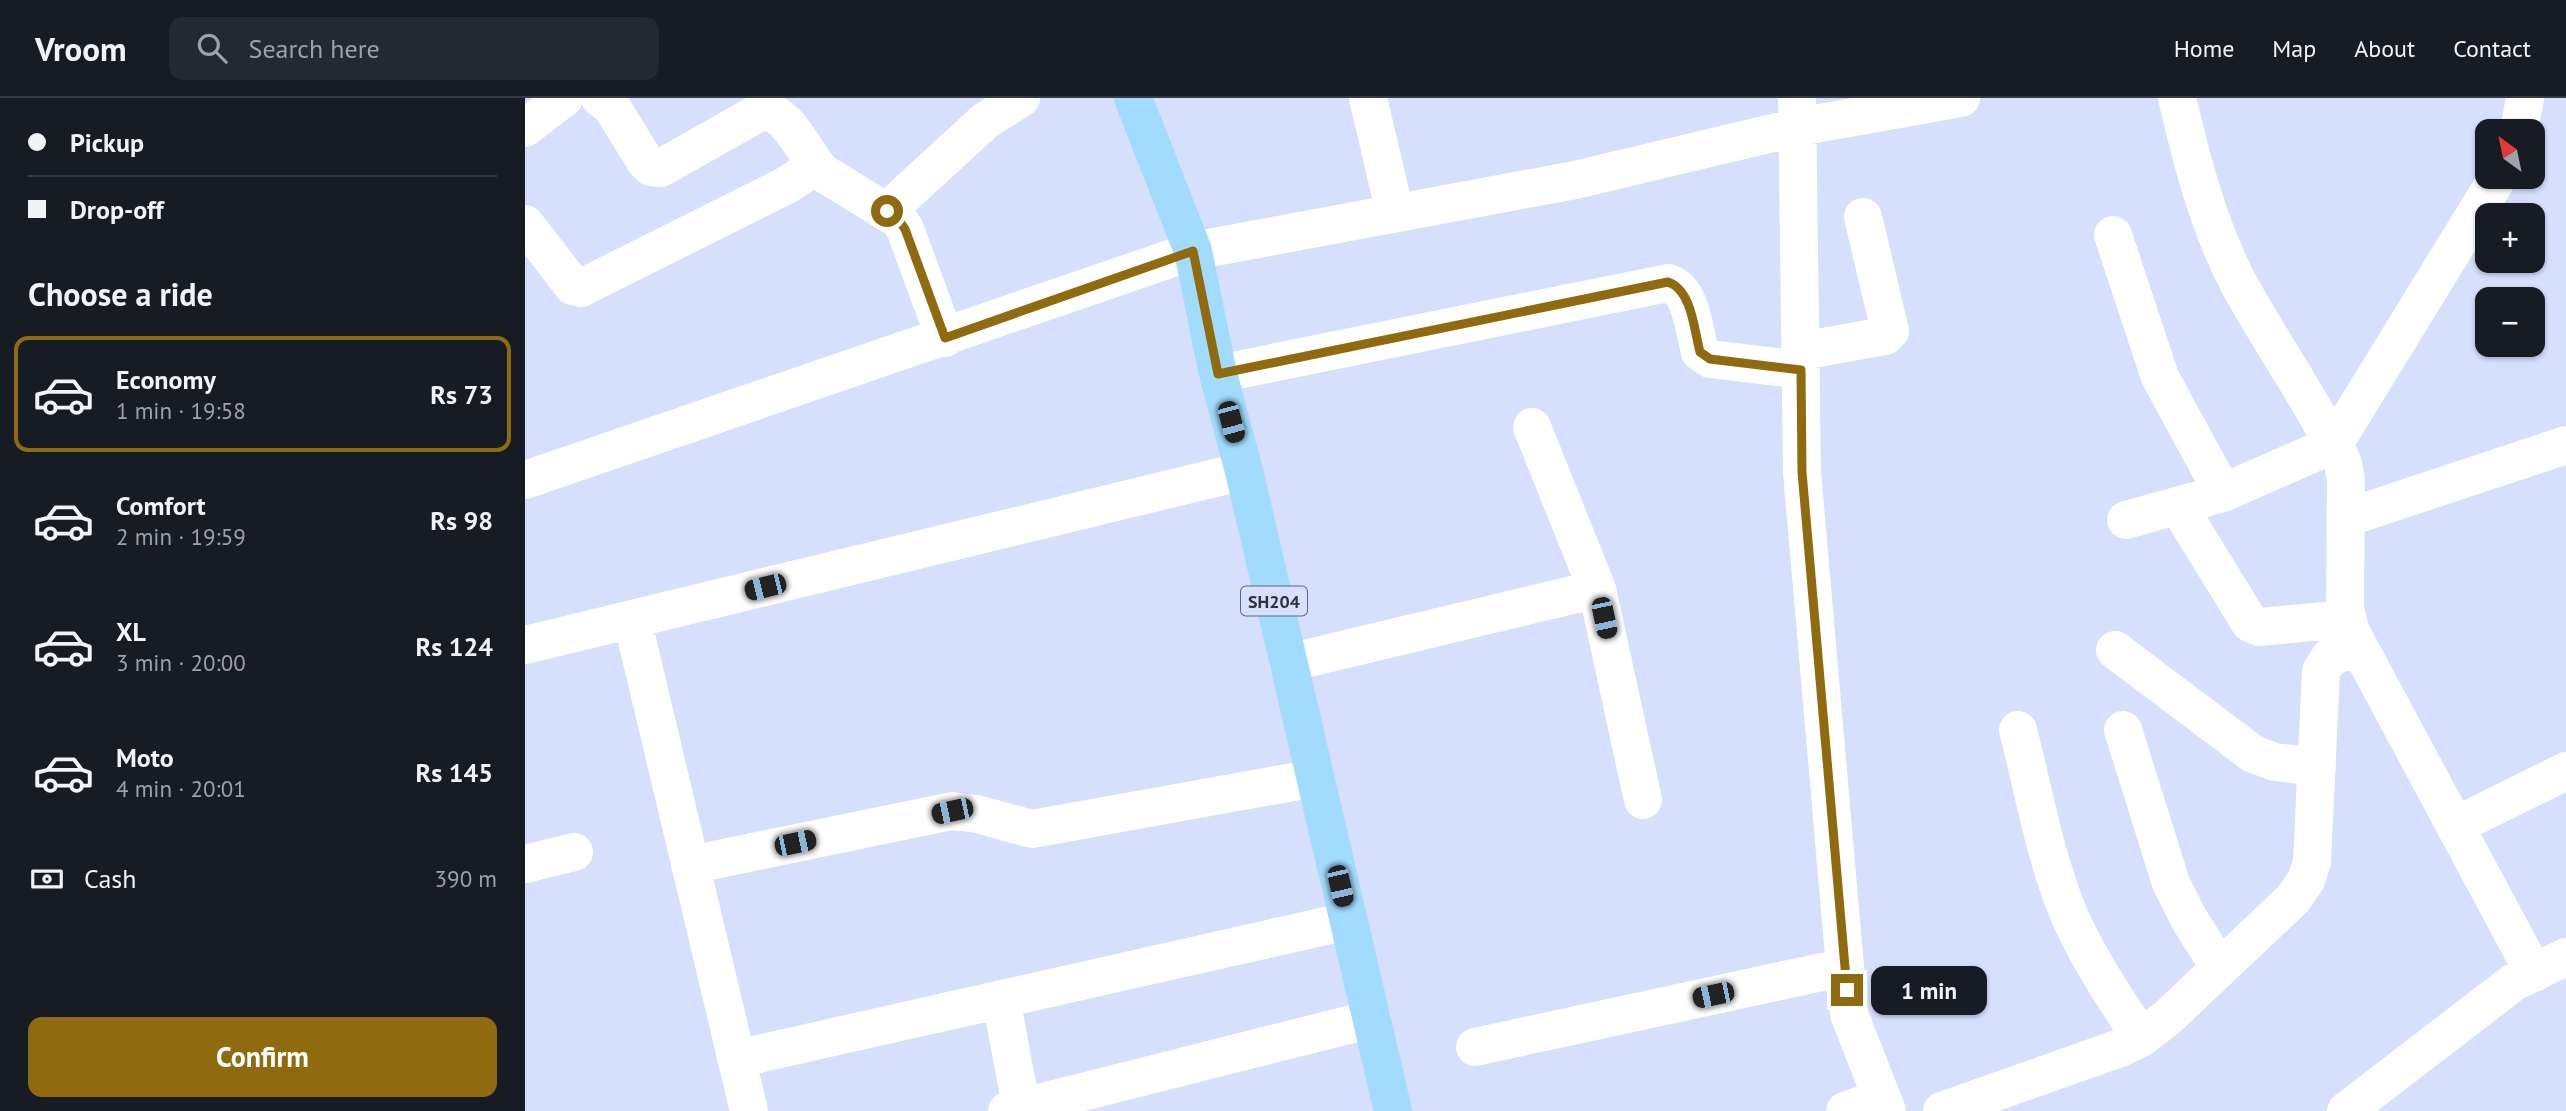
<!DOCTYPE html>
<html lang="en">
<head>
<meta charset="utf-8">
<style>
  :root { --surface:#171b24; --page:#242831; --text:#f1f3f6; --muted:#9ea1a6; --line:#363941; --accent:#8f6a0f }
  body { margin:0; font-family:"PT Sans",sans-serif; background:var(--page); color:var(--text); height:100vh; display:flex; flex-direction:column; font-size:26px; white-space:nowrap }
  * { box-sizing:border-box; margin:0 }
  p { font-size:23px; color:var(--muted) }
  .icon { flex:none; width:38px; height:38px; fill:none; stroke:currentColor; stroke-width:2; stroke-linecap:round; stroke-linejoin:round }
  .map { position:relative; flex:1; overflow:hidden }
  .details { display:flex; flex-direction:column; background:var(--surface); width:525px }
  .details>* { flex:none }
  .top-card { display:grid; align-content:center; height:154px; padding:0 28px; background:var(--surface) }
  .needle { width:46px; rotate:327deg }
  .tools { position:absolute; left:1950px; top:21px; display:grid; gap:14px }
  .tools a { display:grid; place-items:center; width:70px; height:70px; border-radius:14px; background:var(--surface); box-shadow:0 2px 5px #0004; font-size:35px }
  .end { position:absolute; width:32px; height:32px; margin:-16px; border:9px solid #8f6a0f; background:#fff; box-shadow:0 0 0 4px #fff }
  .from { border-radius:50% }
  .bubble { position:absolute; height:49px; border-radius:14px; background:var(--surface); box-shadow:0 2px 5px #0004; font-size:23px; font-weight:700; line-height:49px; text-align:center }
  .car { position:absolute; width:21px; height:42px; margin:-21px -10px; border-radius:9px; box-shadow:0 0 5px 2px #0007; background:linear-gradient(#222 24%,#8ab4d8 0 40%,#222 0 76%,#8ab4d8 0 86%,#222 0) }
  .top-card b { display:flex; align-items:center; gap:24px; height:66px; font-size:26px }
  .top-card b+b { border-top:2px solid var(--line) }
  .top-card i { width:18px; height:18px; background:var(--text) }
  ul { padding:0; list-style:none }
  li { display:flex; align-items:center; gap:21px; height:116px; margin:0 14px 10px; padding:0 14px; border:4px solid transparent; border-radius:14px }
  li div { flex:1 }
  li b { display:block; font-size:26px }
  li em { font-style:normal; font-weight:700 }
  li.selected { border-color:var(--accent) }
  li>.icon { width:63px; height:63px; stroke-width:1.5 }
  h2 { padding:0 28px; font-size:32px; line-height:84px }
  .pay { display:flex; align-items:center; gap:18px; height:77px; padding:0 28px; font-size:26px }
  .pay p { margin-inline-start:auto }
  .action { display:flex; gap:14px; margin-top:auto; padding:14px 28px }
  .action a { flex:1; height:80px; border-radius:14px; background:var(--accent); color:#fff; font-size:28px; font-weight:700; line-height:80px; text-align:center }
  header { display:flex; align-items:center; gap:42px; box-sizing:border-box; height:98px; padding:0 35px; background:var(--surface); border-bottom:2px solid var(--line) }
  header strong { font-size:33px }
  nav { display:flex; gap:38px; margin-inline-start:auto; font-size:24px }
  .search { width:490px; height:63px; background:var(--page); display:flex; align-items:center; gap:18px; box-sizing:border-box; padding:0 24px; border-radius:14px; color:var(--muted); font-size:26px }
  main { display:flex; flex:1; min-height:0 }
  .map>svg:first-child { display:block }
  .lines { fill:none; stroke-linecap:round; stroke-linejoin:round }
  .minor { stroke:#fff; stroke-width:38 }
  .major { stroke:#a1dcfe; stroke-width:38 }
  .route { stroke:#8f6a0f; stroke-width:9 }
  .labels { text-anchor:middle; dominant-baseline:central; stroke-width:5; stroke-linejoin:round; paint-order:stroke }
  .shield { fill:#d6dffc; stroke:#616677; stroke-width:2 }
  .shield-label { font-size:18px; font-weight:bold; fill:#2f323e }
</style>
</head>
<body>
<header>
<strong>Vroom</strong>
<div class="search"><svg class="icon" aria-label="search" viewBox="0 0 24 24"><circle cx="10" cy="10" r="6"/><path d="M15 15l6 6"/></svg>Search here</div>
<nav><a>Home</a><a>Map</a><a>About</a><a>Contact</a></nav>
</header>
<main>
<section class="details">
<div class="top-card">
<b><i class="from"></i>Pickup</b>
<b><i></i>Drop-off</b>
</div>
<h2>Choose a ride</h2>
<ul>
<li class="selected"><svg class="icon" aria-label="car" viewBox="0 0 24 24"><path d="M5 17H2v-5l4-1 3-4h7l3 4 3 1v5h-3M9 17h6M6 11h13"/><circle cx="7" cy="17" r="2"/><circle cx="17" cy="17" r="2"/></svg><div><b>Economy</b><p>1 min · 19:58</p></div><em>Rs 73</em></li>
<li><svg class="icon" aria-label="car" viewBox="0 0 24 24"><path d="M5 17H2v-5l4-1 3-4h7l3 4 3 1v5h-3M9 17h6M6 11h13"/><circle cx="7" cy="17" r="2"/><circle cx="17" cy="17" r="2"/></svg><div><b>Comfort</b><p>2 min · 19:59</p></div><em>Rs 98</em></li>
<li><svg class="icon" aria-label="car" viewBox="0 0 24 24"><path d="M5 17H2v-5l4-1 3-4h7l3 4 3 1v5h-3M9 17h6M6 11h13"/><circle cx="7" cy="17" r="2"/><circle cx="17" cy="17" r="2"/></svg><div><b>XL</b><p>3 min · 20:00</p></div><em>Rs 124</em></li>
<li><svg class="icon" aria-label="car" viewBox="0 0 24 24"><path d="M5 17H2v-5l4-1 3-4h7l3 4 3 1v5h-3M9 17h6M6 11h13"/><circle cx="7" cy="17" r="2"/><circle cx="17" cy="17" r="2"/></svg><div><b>Moto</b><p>4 min · 20:01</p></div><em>Rs 145</em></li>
</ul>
<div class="pay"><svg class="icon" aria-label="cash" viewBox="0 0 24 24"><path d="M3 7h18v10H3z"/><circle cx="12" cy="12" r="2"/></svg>Cash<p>390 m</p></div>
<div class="action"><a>Confirm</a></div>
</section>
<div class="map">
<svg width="2041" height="1013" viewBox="0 0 2041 1013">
  <rect width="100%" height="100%" fill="#d6dffc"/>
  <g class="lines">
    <!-- minor -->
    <path class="minor" d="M75,0l11,8 34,55 6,6 10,1 99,-56c28,-5 45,44 63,61l75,46 7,10 40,109
      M843,0l27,115
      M1272,0l5,374 43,495 4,47 38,97
      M1652,0c15,64 32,130 63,188 33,60 73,116 103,177l3,18 -1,126 5,23 184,343
      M0,30l39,-30
      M1994,33l6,-33
      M362,113l98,-90 36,-23
      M0,126l48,62 8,2 204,-102 31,-20
      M1588,137l47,142 63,116
      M1276,253l84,-15 5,-5 -27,-114
      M693,276l450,-91c24,7 26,47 32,69l10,7 91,11
      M1007,329l65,162 46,211
      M0,382l668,-229 382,-71 223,-53 163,-29
      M1653,408l72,117 9,4 87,-8
      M1821,420l220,-73
      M1601,422l97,-27 111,-49 164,-267
      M107,521l117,492
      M0,547l719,-174
      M1590,552l138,104 22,8 42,5
      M763,565l309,-74
      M1493,632c16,62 27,128 52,187 19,43 46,82 71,121
      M1598,632l48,153 18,36 31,49
      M1930,728l111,-55
      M0,766l49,-12
      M165,767l262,-54 25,3 55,15 283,-51
      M476,901l21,112
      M950,949l370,-80
      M211,961l612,-138
      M482,1013l365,-92
      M1320,1013l37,-13
      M1417,1013l178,-63 21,-10 26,-20 126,-119 13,-19 6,-18 9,-191 9,-14 29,-10
      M1821,1013l168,-129 52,-25"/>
    <!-- major -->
    <path class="major" d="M608,0l60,153 25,123 26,97 149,640"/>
  </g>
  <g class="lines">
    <!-- route -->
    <path class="route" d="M362,113l11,8 7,10 40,109 248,-87 25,123 450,-92c24,8 26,48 32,70l10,7 91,11 1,102 45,518"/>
  </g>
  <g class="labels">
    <!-- shield labels -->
    <rect class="shield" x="716" y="488.5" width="66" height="29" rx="5"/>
    <g class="shield-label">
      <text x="749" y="503">SH204</text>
    </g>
  </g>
</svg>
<div class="tools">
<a><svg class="needle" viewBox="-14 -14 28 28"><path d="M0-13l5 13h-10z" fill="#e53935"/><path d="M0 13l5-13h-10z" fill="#9ea1a6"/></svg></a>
<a>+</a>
<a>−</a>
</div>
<i class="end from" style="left:362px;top:113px"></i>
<i class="end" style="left:1322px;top:892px"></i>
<div class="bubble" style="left:1346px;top:868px;width:116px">1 min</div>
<i class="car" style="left:706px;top:324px;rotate:165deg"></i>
<i class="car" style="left:240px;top:489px;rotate:256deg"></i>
<i class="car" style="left:1079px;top:520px;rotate:168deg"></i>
<i class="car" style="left:427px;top:713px;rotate:258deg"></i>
<i class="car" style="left:270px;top:745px;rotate:78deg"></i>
<i class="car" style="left:815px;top:788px;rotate:167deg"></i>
<i class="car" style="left:1188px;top:897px;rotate:258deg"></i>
</div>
</main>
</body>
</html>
